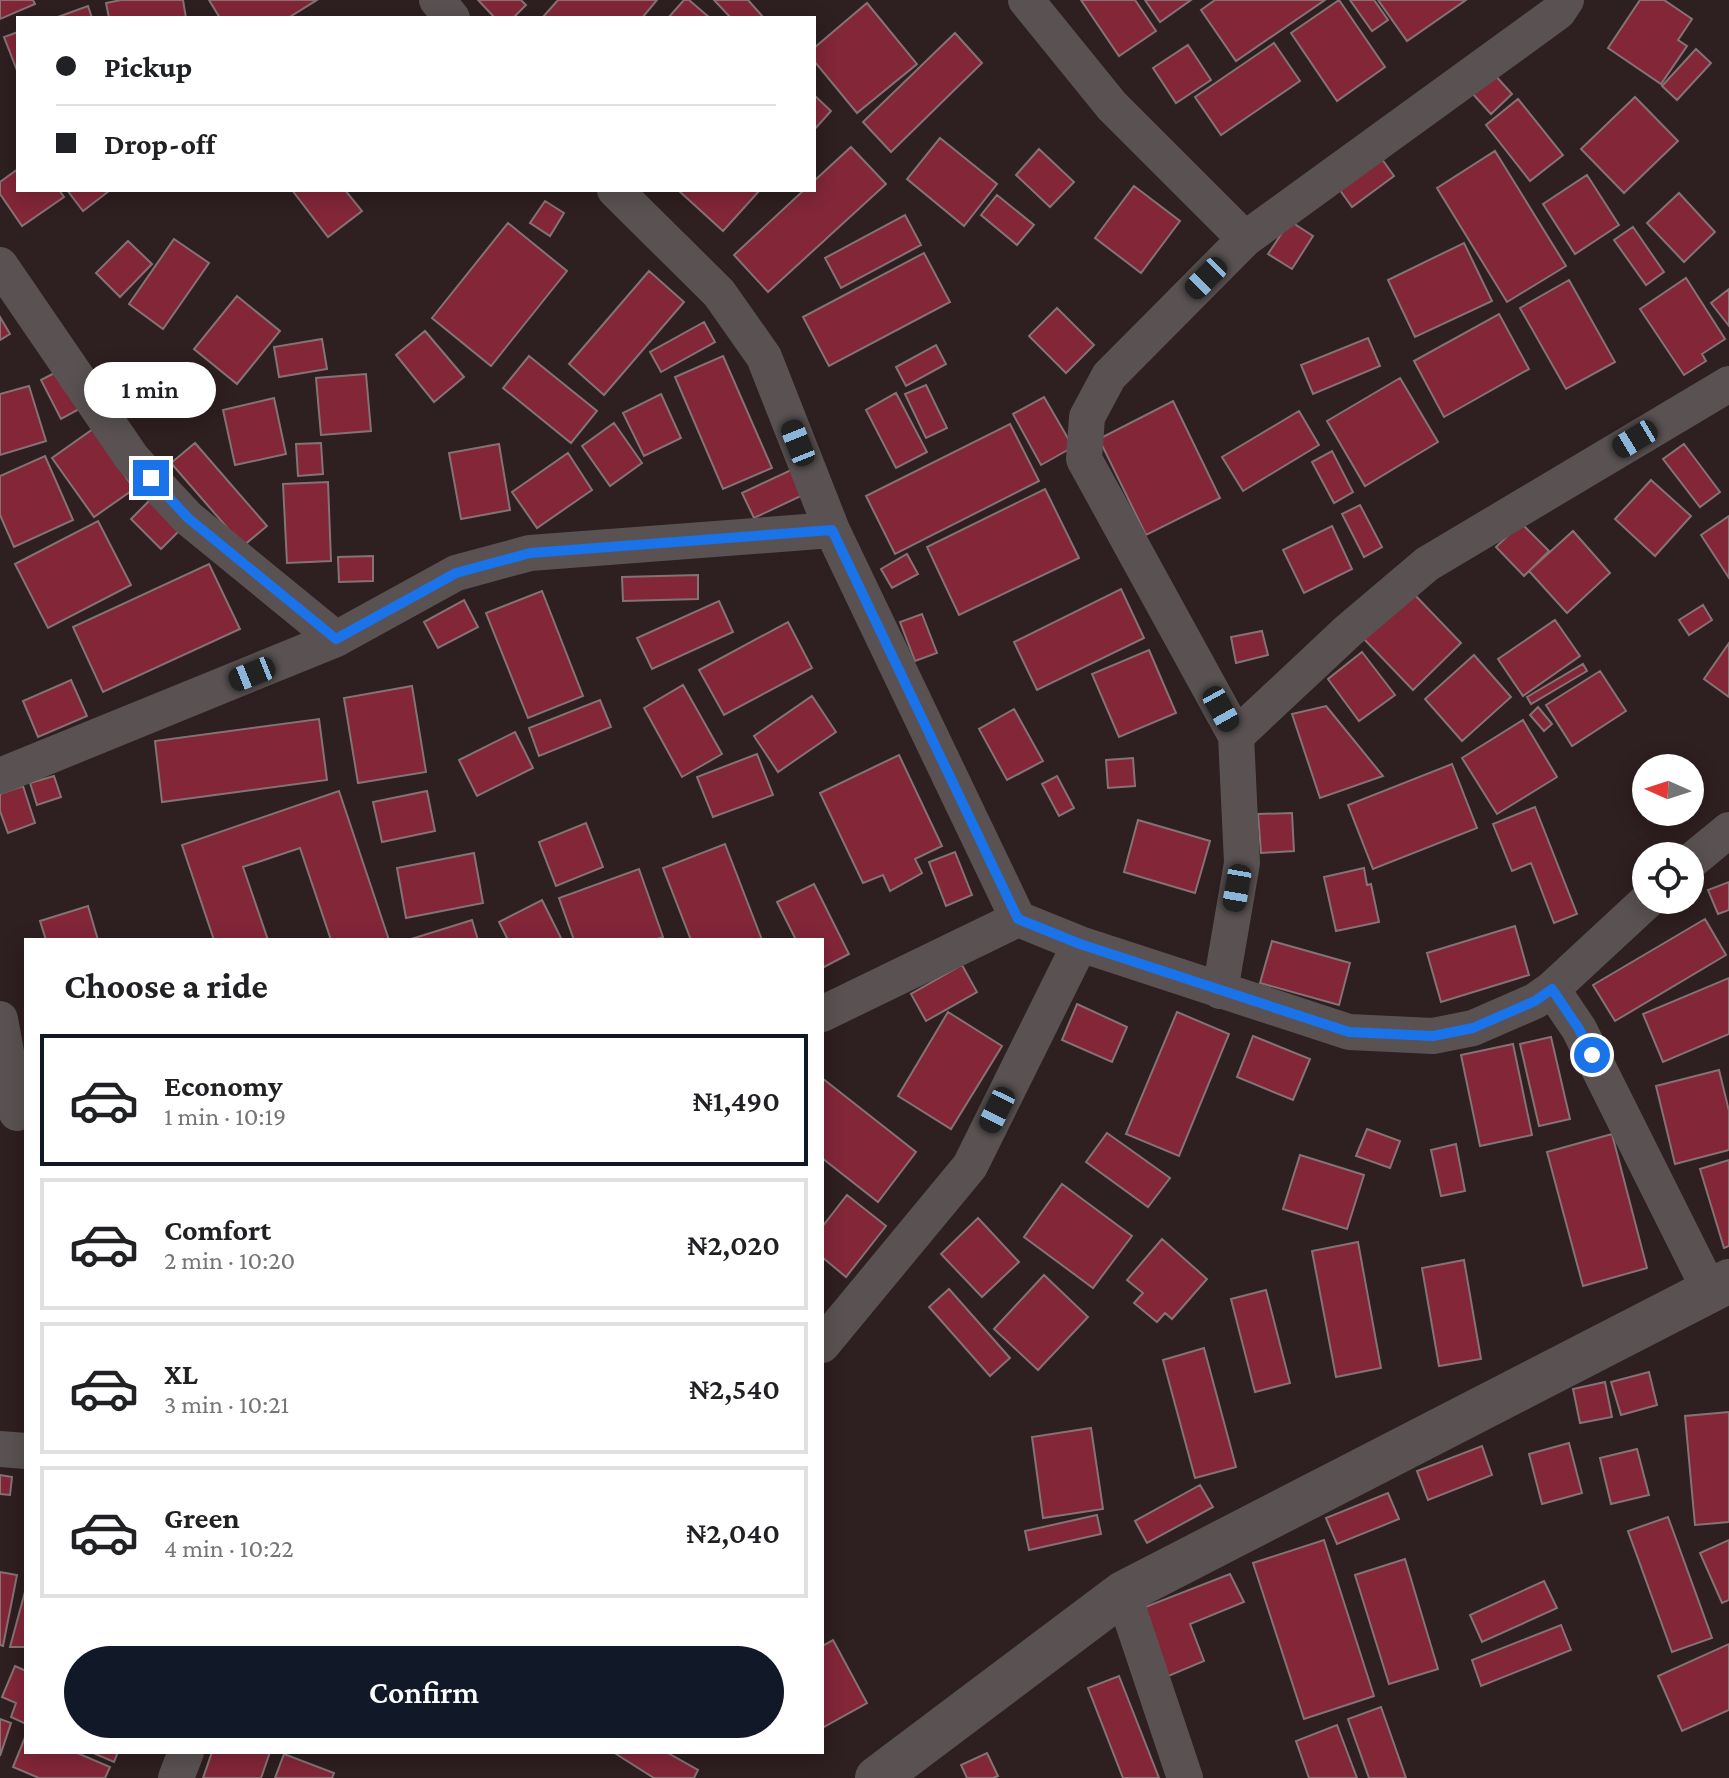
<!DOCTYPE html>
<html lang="en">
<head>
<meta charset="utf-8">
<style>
  :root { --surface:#fff; --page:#f2f2f2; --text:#202124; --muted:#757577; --line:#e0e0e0; --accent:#111827 }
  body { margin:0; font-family:"Crimson Pro",serif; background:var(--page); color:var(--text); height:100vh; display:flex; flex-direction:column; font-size:30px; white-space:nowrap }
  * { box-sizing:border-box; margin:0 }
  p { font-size:26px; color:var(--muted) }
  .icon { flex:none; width:44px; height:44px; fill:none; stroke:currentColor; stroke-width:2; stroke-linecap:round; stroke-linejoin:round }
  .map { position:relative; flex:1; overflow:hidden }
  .sheet { position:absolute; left:24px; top:938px; width:800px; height:816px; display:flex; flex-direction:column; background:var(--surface); border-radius:0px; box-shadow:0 4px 20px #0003 }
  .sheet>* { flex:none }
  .top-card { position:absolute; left:16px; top:16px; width:800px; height:176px; border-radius:0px; box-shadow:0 4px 20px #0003; display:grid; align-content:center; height:176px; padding:0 40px; background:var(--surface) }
  .needle { width:52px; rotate:273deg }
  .tools { position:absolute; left:1632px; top:754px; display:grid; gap:16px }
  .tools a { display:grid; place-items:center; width:72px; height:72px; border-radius:50%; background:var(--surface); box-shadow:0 4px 20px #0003; font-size:40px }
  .end { position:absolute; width:36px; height:36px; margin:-18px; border:10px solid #1a73e8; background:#fff; box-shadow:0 0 0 4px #fff }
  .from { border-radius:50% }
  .bubble { position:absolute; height:56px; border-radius:28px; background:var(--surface); box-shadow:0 4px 20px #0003; font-size:26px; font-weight:600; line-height:56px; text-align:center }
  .car { position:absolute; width:24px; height:48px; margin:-24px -12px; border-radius:10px; box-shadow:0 0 6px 2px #0007; background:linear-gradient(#222 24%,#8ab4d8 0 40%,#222 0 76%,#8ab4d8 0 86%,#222 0) }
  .top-card b { display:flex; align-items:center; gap:28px; height:76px; font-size:30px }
  .top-card b+b { border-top:2px solid var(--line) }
  .top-card i { width:20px; height:20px; background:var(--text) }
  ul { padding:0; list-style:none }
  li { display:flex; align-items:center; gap:24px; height:132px; margin:0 16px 12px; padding:0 24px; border:4px solid var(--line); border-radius:0px }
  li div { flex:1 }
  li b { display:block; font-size:30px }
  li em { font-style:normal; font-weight:600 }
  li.selected { border-color:var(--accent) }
  li>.icon { width:72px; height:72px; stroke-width:1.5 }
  h2 { padding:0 40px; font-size:36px; line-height:96px }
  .primary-button { display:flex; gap:16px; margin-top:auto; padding:16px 40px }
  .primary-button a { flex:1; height:92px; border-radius:48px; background:var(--accent); color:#fff; font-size:32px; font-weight:600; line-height:92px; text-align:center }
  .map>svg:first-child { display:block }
  .building { fill:#822638; stroke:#857274; stroke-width:2 }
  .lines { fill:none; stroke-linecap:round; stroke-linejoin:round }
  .minor { stroke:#5a5252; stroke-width:36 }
  .tertiary { stroke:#5a5252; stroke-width:44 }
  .route { stroke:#1a73e8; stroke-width:10 }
</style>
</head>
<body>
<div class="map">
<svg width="1729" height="1778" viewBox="0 0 1729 1778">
  <rect width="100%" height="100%" fill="#2e1f20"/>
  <!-- building -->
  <path class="building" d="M0,0h33l2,4 -35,15z
    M121,0h62l3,18h-77l-3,-15z
    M209,0h108l-29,18h-68z
    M478,0h43l5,5 -13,13h-18z
    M558,0h99l-15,18h-100z
    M684,0h5l21,18h-42z
    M714,0h34l16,18h-33z
    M1081,0h54l21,31 -37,25z
    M1145,0h46l-31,22z
    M1215,0h110l-89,61 -35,-51z
    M1339,0l46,67 -48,34 -46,-68z
    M1350,0h24l14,20 -16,11z
    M1378,0h88l-59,41z
    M1640,0h24l28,19 -14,21 9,6 -26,38 -53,-36z
    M867,3l50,61 -60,49 -43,-52v-13z
    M88,6l4,12h-37z
    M18,32v41l-14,-36z
    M955,33l27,30 -91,89 -28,-30z
    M1274,43l26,38 -79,54 -26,-38z
    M1188,45l23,35 -35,23 -23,-35z
    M1696,49l15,14 -34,37 -15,-14z
    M1493,73l19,21 -21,20 -19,-21z
    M814,95l17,16 -17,19z
    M1635,97l43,44 -54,52 -43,-44z
    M1518,99l45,56 -33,26 -44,-56z
    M940,138l57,46 -33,42 -57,-47z
    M851,147l35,37 -118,108 -34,-37 70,-65h10v-9z
    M1039,149l35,33 -24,25 -34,-32z
    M1495,151l71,115 -59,36 -70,-114z
    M1379,155l15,21 -42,31 -15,-21z
    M18,169v21h41l5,7 -42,29 -22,-32v-12z
    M1587,175l32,50 -44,29 -32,-50z
    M1134,186l46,35 -39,52 -46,-35z
    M67,190h41l1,1 -26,20z
    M292,190h53l17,21 -34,26z
    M678,190h82l-37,41z
    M1679,193l36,39 -31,30 -37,-39z
    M997,195l37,30 -17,20 -36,-30z
    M545,201l19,12 -14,23 -20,-13z
    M905,215l16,30 -80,43 -16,-30z
    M1290,221l23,15 -21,33 -24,-15z
    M508,223l59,48 -76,95 -59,-48z
    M1633,227l31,45 -18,13 -32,-45z
    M174,239l35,24 -46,66 -34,-25z
    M128,241l24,23 -32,33 -24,-24z
    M1464,243l28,58 -77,36 -27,-57z
    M924,253l26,49 -121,64 -26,-49z
    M649,271l35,31 -80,93 -35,-31z
    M1686,278l39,61 -23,15 4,7 -22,14 -44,-66z
    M1569,280l46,82 -49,27 -46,-81z
    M1729,289v37l-18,-23z
    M237,296l43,35 -43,53 -43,-35z
    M1057,308l37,37 -28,28 -37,-37z
    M1499,314l30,55 -85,48 -30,-56z
    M0,317l10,17 -10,6z
    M704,322l11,20 -54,30 -11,-20z
    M425,331l39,46 -30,25 -38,-47z
    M1368,338l12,28 -67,28 -12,-29z
    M322,339l5,30 -48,8 -5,-30z
    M936,345l10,19 -40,22 -10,-19z
    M529,356l68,55 -26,32 -68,-55z
    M723,356l49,112 -49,21 -48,-112z
    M60,370l21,38 -20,11 -20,-39z
    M366,374l5,57 -50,4 -5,-57z
    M1400,378l38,64 -73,44 -38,-65z
    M926,385l21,43 -21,10 -21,-44z
    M29,386l17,55 -46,14v-61z
    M896,393l31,59 -31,16 -30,-58z
    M661,394l20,44 -37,18 -21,-43z
    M1044,397l29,50 -32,18 -28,-51z
    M274,398l12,56 -51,11 -12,-55z
    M1173,401l47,97 -74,37 -47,-96z
    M1299,411l20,34 -76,46 -21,-34z
    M614,423l28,40 -32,23 -28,-40z
    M1010,424l29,57 -144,73 -29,-58z
    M93,429l41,60 -40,28 -42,-59z
    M195,443l72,83 -24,20 -72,-83z
    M321,443l2,31 -25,2 -2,-32z
    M499,444l11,66 -49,9 -12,-66z
    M1684,444l36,48 -20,15 -37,-48z
    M1332,451l21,41 -19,11 -22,-41z
    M568,453l24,37 -55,38 -25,-36z
    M45,456l28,64 -59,27 -14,-32v-39z
    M791,470l12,25 -49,23 -12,-25z
    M1651,480l40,36 -36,40 -40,-37z
    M328,482l3,79 -44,2 -4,-79z
    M1045,489l34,69 -120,57 -32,-68z
    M149,501l30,30 -18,18 -30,-30z
    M1360,505l22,42 -18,10 -22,-43z
    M1729,516v62l-28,-43z
    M98,521l33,64 -83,43 -33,-64z
    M1521,523l28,28 -25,25 -28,-29z
    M1332,526l20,43 -48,24 -21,-43z
    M1573,531l37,42 -43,40 -38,-42z
    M907,554l11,20 -26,14 -11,-19z
    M373,556v25l-34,1 -1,-25z
    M209,564l31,65 -137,63 -30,-65z
    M698,575v24l-75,2 -1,-24z
    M1121,589l23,49 -107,52 -23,-48z
    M542,591l41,105 -55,22 -42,-105z
    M1411,591l50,52 -48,47 -50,-52z
    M464,600l14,27 -40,21 -14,-26z
    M719,601l14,31 -81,37 -15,-31z
    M1703,605l9,15 -23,15 -10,-15z
    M922,614l15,39 -22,8 -15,-39z
    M1555,620l25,36 -57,40 -25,-37z
    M788,622l24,46 -88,47 -25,-45z
    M1262,631l6,24 -32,8 -5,-26z
    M1729,643v54l-25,-18z
    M1149,650l27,63 -57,24 -27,-63z
    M1362,652l33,43 -36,26 -31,-42z
    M1474,655l37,42 -49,44 -37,-42z
    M1583,664l4,7 -56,33 -4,-7z
    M1600,671l26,40 -54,35 -26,-41z
    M71,680l16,36 -49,21 -15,-36z
    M683,685l39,69 -40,23 -38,-69z
    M412,686l14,86 -68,11 -14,-85z
    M812,696l24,36 -58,40 -24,-36z
    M600,700l11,27 -72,29 -10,-28z
    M1326,706l57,70 -63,22 -28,-84z
    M1538,707l14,17 -8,7 -14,-16z
    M1014,709l29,52 -36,19 -28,-51z
    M319,719l8,61 -165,22 -7,-61z
    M1523,720l34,57 -60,37 -35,-56z
    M515,732l18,36 -56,28 -18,-36z
    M757,754l16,41 -60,22 -16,-40z
    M899,755l43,91 -27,13 7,14 -32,18 -7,-16 -20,8 -43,-90z
    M1133,758l2,28 -27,2 -2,-28z
    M1452,764l25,64 -104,41 -25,-64z
    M54,776l7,21 -24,8 -7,-22z
    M1057,776l17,32 -15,8 -17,-32z
    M23,786l12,37 -27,10 -8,-22v-17z
    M339,791l50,149h-58l-31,-92 -57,19 25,73h-54l-32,-95z
    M427,791l8,40 -53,11 -9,-40z
    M1535,807l42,107 -23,9 -23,-60 -19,8 -19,-47z
    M1292,813l2,38 -33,2 -3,-39z
    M1138,820l72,21 -15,52 -71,-21z
    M586,823l17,44 -47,19 -17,-44z
    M725,844l37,96h-71l-28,-72z
    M955,852l17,43 -26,11 -17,-44z
    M474,853l9,50 -77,15 -9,-50z
    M1364,868l3,17 4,-1 8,38 -43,9 -12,-54z
    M639,869l24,68 -9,3h-80l-15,-42z
    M1729,882v28l-11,4 -10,-24z
    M814,884l35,70 -27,14v-28h-26l-19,-38z
    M542,900l20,40h-54l-9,-18z
    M88,906l10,34h-52l-6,-19z
    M1705,919l21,36 -111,66 -22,-36z
    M472,920l6,20h-70z
    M1515,926l14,49 -88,27 -14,-49z
    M1272,941l78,22 -11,42 -79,-22z
    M962,965l15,27 -51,29 -15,-27z
    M1729,978v56l-66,28 -20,-48z
    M1077,1004l50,23 -15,35 -50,-22z
    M948,1012l54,34 -51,83 -53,-33z
    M1177,1012l52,22 -50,122 -53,-22z
    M1253,1036l57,23 -17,41 -56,-23z
    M1551,1037l19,82 -31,7 -19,-82z
    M1513,1044l19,91 -52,11 -19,-91z
    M1719,1070l10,41v39l-54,14 -19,-78z
    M822,1078l94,74 -38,50 -56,-44z
    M1367,1129l33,12 -10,27 -34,-12z
    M1107,1133l63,45 -22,29 -62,-45z
    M1612,1134l35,134 -64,18 -36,-134z
    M1456,1144l9,47 -24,5 -10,-46z
    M1300,1155l64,20 -17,54 -64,-20z
    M1729,1160v86l-5,2 -24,-79z
    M1062,1184l70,52 -39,52 -69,-51z
    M847,1195l39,31 -40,51 -24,-20v-30z
    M978,1218l41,44 -37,35 -41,-43z
    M1162,1239l45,40 -35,40 -7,-6 -8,9 -23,-19 9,-10 -16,-13z
    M1358,1242l23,126 -45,9 -24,-126z
    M1464,1260l17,99 -42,7 -17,-98z
    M1044,1275l44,42 -50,53 -44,-41z
    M949,1289l61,69 -20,18 -61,-69z
    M1266,1290l24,93 -35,9 -24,-93z
    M1204,1348l32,119 -41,11 -32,-118z
    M1649,1372l8,33 -36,10 -10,-33z
    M1605,1382l7,35 -32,6 -7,-34z
    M1729,1412v110l-34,3 -10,-109z
    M1091,1428l12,81 -60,9 -11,-81z
    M1569,1443l13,50 -40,11 -13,-50z
    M1482,1446l10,29 -64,25 -11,-29z
    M1637,1449l12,46 -38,9 -11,-46z
    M0,1475l12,2 -2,18 -10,-1z
    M1200,1485l13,22 -66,36 -12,-22z
    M1388,1493l11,26 -62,25 -11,-26z
    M1097,1515l4,19 -72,16 -4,-19z
    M1668,1517l44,121 -40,14 -44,-121z
    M1324,1540l50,156 -70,23 -51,-156z
    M1729,1540v60l-7,3 -22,-50z
    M1405,1559l33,110 -49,15 -34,-109z
    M0,1572l17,3 -14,71 -3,-1z
    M1230,1574l14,28 -54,22 14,37 -38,16 -26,-68z
    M1544,1581l13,27 -75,34 -12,-27z
    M26,1588v59h-16z
    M1561,1625l10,25 -90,36 -9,-26z
    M833,1640l34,63 -45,25v-82z
    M1729,1644v66l-47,21 -24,-55z
    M15,1666l11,5v53l-15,-7 5,-14 -14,-6z
    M1119,1676l40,102h-36l-35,-90z
    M1381,1707l25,71h-37l-21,-59z
    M0,1719l11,4 -11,33z
    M1337,1725l20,53h-48l-13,-37z
    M26,1735v17h49l35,15 -5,11h-66l-26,-11z
    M91,1752h27l-4,10z
    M212,1752h58l-9,26h-58z
    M613,1752h53l32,18 -4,8h-40z
    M987,1753l11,23 -5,2h-26l-6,-13z
    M284,1754l50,19 -2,5h-57z"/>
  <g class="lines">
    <!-- minor -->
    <path class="minor" d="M437,0l15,18
      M1026,0l86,106 133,133
      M615,190l104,103 45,64 68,173 186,389 62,25 269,88 84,4 40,-8 62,-27 17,-12 96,-89
      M0,265l132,193 56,60 148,121
      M1236,736l112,-105 79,-67 302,-180
      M0,776l336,-137 120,-66 74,-20 302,-23
      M1690,862l39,-32
      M1552,989l27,40 131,262
      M1220,991l22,-128 -6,-127 -152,-277 3,-42 22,-41 136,-137 313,-227 8,-12
      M822,1014l196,-95
      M0,1019l17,94
      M822,1345l148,-179 110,-222
      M0,1449l26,2
      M1123,1593l62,185
      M176,1778l10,-26"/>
    <!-- tertiary -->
    <path class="tertiary" d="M877,1778l246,-185 606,-312"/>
  </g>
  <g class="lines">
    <!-- route -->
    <path class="route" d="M151,478l37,40 148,121 120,-66 74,-20 302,-23 186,389 62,25 269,88 84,4 40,-8 62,-27 17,-12 27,40 13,26"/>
  </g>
</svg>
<div class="tools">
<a><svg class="needle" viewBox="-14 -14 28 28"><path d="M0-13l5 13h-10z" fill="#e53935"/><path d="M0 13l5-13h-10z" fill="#757577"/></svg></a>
<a><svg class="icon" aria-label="locate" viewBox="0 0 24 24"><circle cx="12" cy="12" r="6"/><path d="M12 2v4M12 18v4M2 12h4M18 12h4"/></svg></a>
</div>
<i class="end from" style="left:1592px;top:1055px"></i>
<i class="end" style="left:151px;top:478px"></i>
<div class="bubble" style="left:84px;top:362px;width:132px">1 min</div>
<i class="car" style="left:1206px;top:278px;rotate:225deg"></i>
<i class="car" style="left:1635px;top:439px;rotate:239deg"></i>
<i class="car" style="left:798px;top:443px;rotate:338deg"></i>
<i class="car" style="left:252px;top:674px;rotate:248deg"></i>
<i class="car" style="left:1221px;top:709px;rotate:151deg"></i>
<i class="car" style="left:1237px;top:888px;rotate:190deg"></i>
<i class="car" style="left:997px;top:1110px;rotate:206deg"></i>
<div class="top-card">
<b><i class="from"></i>Pickup</b>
<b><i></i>Drop-off</b>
</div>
<section class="sheet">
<h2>Choose a ride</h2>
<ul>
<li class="selected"><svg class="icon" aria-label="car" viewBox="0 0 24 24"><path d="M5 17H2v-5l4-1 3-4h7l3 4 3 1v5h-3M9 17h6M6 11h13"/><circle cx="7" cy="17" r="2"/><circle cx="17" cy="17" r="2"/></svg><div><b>Economy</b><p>1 min · 10:19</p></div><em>₦1,490</em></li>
<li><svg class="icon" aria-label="car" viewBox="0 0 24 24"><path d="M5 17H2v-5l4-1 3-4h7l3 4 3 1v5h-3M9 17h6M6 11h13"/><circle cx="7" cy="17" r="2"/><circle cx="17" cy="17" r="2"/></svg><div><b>Comfort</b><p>2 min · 10:20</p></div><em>₦2,020</em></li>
<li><svg class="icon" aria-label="car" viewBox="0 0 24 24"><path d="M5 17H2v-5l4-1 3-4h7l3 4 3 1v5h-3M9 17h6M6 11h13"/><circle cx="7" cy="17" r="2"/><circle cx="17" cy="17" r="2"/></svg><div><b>XL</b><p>3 min · 10:21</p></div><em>₦2,540</em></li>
<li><svg class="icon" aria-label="car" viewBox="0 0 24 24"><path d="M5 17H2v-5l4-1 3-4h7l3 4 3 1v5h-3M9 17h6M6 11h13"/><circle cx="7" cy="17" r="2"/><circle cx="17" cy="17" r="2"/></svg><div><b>Green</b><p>4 min · 10:22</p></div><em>₦2,040</em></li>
</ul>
<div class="primary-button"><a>Confirm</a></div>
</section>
</div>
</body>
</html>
